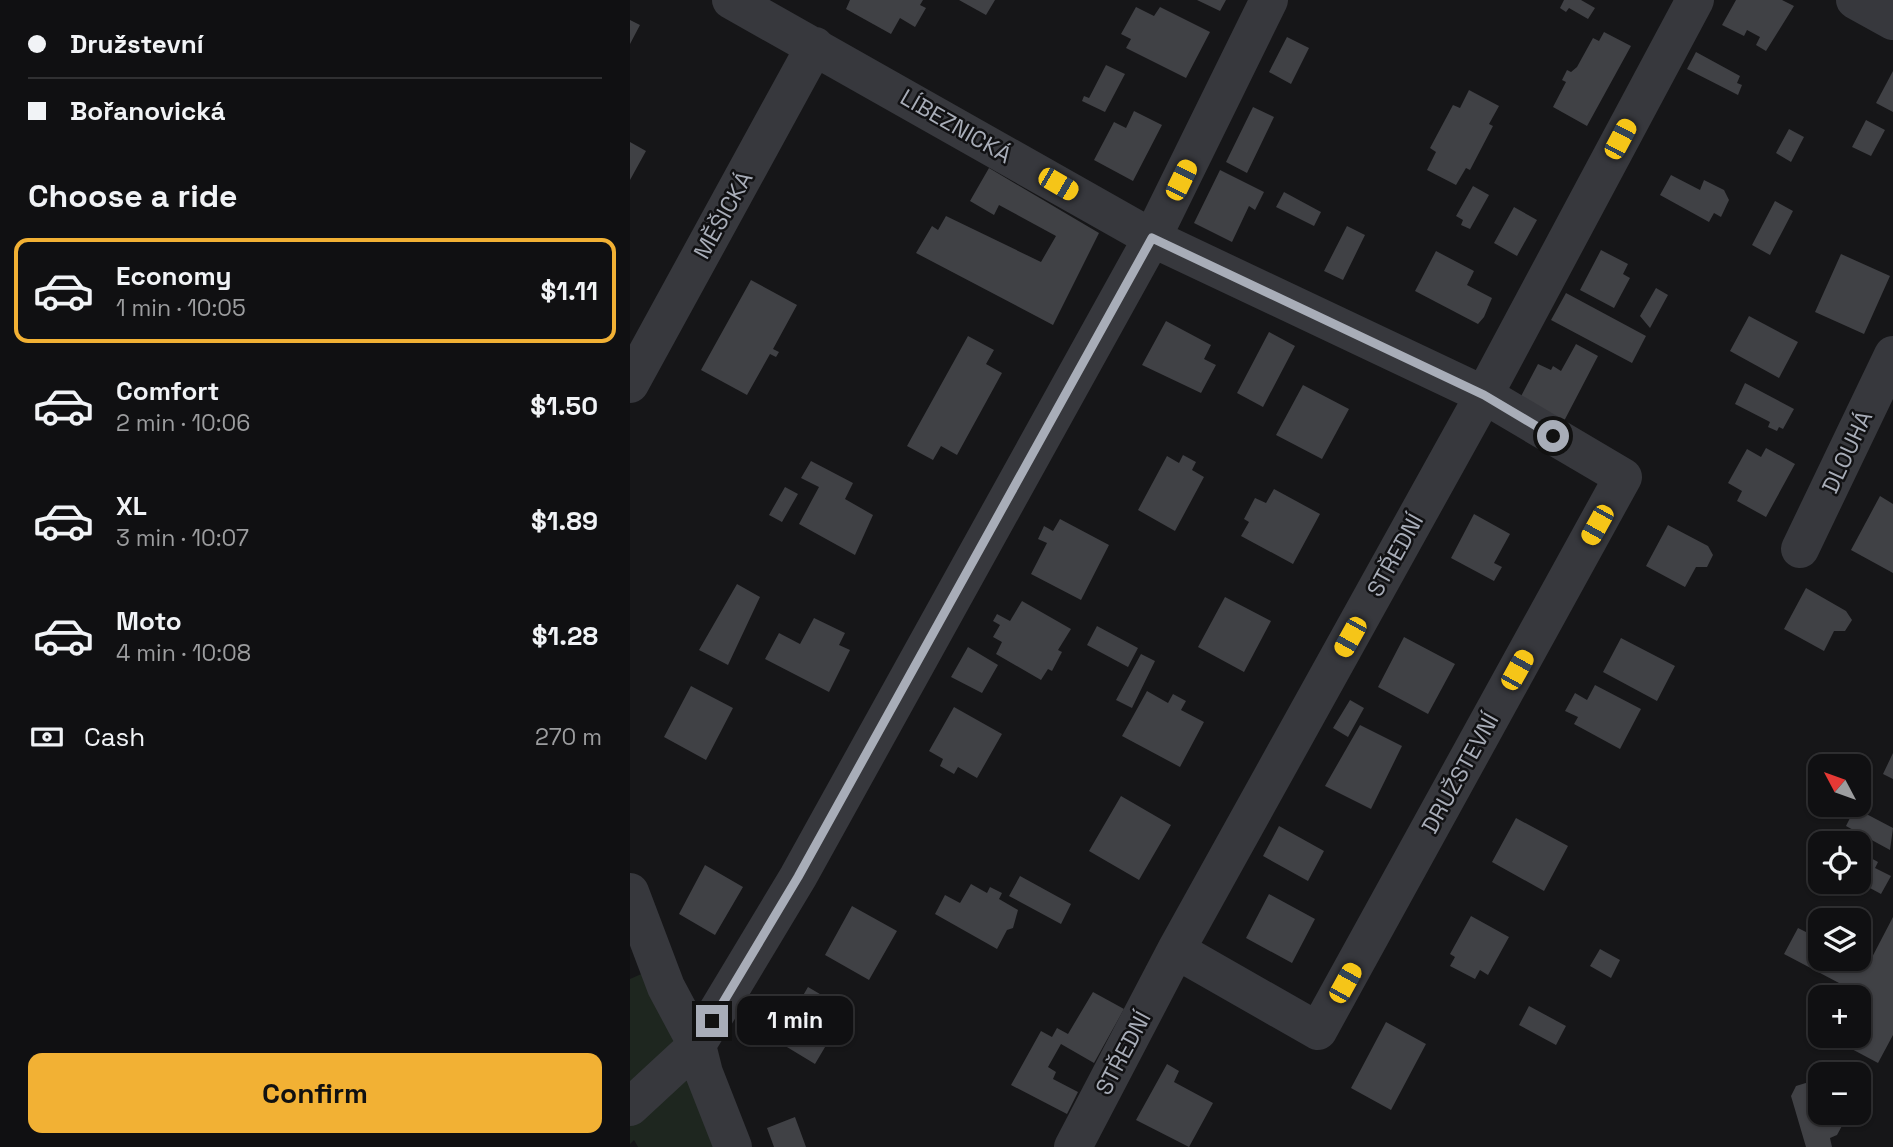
<!DOCTYPE html>
<html lang="en">
<head>
<meta charset="utf-8">
<style>
  :root { --surface:#101012; --page:#1e1e20; --text:#f1f3f6; --muted:#9c9d9f; --line:#303032; --accent:#f2b134 }
  body { margin:0; font-family:"Space Grotesk",sans-serif; background:var(--page); color:var(--text); height:100vh; display:flex; flex-direction:column; font-size:26px; white-space:nowrap }
  * { box-sizing:border-box; margin:0 }
  p { font-size:23px; color:var(--muted) }
  .icon { flex:none; width:38px; height:38px; fill:none; stroke:currentColor; stroke-width:2; stroke-linecap:round; stroke-linejoin:round }
  .map { position:relative; flex:1; overflow:hidden }
  .panel { display:flex; flex-direction:column; background:var(--surface); width:630px }
  .panel>* { flex:none }
  .banner { display:grid; align-content:center; height:154px; padding:0 28px; background:var(--surface) }
  .needle { width:46px; rotate:311deg }
  .controls { position:absolute; left:1178px; top:754px; display:grid; gap:14px }
  .controls a { display:grid; place-items:center; width:63px; height:63px; border-radius:14px; background:var(--surface); box-shadow:0 2px 5px #0004,0 0 0 2px var(--line); font-size:35px }
  .end { position:absolute; width:32px; height:32px; margin:-16px; border:9px solid #a8adb8; background:#111; box-shadow:0 0 0 4px #111 }
  .from { border-radius:50% }
  .bubble { position:absolute; height:49px; border-radius:14px; background:var(--surface); box-shadow:0 2px 5px #0004,0 0 0 2px var(--line); font-size:23px; font-weight:700; line-height:49px; text-align:center }
  .car { position:absolute; width:21px; height:42px; margin:-21px -10px; border-radius:9px; box-shadow:0 0 5px 2px #0007; background:linear-gradient(#f5c518 24%,#345 0 40%,#f5c518 0 76%,#345 0 86%,#f5c518 0) }
  .banner b { display:flex; align-items:center; gap:24px; height:66px; font-size:26px }
  .banner b+b { border-top:2px solid var(--line) }
  .banner i { width:18px; height:18px; background:var(--text) }
  ul { padding:0; list-style:none }
  li { display:flex; align-items:center; gap:21px; height:105px; margin:0 14px 10px; padding:0 14px; border:4px solid transparent; border-radius:14px }
  li div { flex:1 }
  li b { display:block; font-size:26px }
  li em { font-style:normal; font-weight:700 }
  li.selected { border-color:var(--accent) }
  li>.icon { width:63px; height:63px; stroke-width:1.5 }
  h2 { padding:0 28px; font-size:32px; line-height:84px }
  .pay { display:flex; align-items:center; gap:18px; height:77px; padding:0 28px; font-size:26px }
  .pay p { margin-inline-start:auto }
  .button { display:flex; gap:14px; margin-top:auto; padding:14px 28px }
  .button a { flex:1; height:80px; border-radius:14px; background:var(--accent); color:#111; font-size:28px; font-weight:700; line-height:80px; text-align:center }
  main { display:flex; flex:1; min-height:0 }
  .map>svg:first-child { display:block }
  .green { fill:#1e261f }
  .building { fill:#404145 }
  .lines { fill:none; stroke-linecap:round; stroke-linejoin:round }
  .minor { stroke:#37383d; stroke-width:38 }
  .route { stroke:#a8adb8; stroke-width:9 }
  .labels { text-anchor:middle; dominant-baseline:central; stroke-width:5; stroke-linejoin:round; paint-order:stroke }
  .street-label { font-size:23px; fill:#a8adb8; stroke:#111113 }
</style>
</head>
<body>
<main>
<section class="panel">
<div class="banner">
<b><i class="from"></i>Družstevní</b>
<b><i></i>Bořanovická</b>
</div>
<h2>Choose a ride</h2>
<ul>
<li class="selected"><svg class="icon" aria-label="car" viewBox="0 0 24 24"><path d="M5 17H2v-5l4-1 3-4h7l3 4 3 1v5h-3M9 17h6M6 11h13"/><circle cx="7" cy="17" r="2"/><circle cx="17" cy="17" r="2"/></svg><div><b>Economy</b><p>1 min · 10:05</p></div><em>$1.11</em></li>
<li><svg class="icon" aria-label="car" viewBox="0 0 24 24"><path d="M5 17H2v-5l4-1 3-4h7l3 4 3 1v5h-3M9 17h6M6 11h13"/><circle cx="7" cy="17" r="2"/><circle cx="17" cy="17" r="2"/></svg><div><b>Comfort</b><p>2 min · 10:06</p></div><em>$1.50</em></li>
<li><svg class="icon" aria-label="car" viewBox="0 0 24 24"><path d="M5 17H2v-5l4-1 3-4h7l3 4 3 1v5h-3M9 17h6M6 11h13"/><circle cx="7" cy="17" r="2"/><circle cx="17" cy="17" r="2"/></svg><div><b>XL</b><p>3 min · 10:07</p></div><em>$1.89</em></li>
<li><svg class="icon" aria-label="car" viewBox="0 0 24 24"><path d="M5 17H2v-5l4-1 3-4h7l3 4 3 1v5h-3M9 17h6M6 11h13"/><circle cx="7" cy="17" r="2"/><circle cx="17" cy="17" r="2"/></svg><div><b>Moto</b><p>4 min · 10:08</p></div><em>$1.28</em></li>
</ul>
<div class="pay"><svg class="icon" aria-label="cash" viewBox="0 0 24 24"><path d="M3 7h18v10H3z"/><circle cx="12" cy="12" r="2"/></svg>Cash<p>270 m</p></div>
<div class="button"><a>Confirm</a></div>
</section>
<div class="map">
<svg width="1263" height="1147" viewBox="0 0 1263 1147">
  <rect width="100%" height="100%" fill="#161618"/>
  <!-- green -->
  <path class="green" d="M18,971l67,176h-77l-4,-7 -4,4v-165z"/>
  <!-- building -->
  <path class="building" d="M220,0h73l-3,5 6,3 -11,19 -15,-9 -9,16 -45,-25z
    M329,0h36l-9,15z
    M567,0h29l-6,11z
    M934,0h17l14,8 -7,11 -19,-11 -3,4 -6,-4z
    M1106,0h46l12,6 -28,45 -10,-6 4,-8 -13,-7 -3,6 -22,-11z
    M506,7l18,9 6,-9 50,25 -24,46 -60,-30 5,-9 -10,-5z
    M0,20l10,5 -10,19z
    M974,32l27,14 -44,80 -34,-19 13,-25 -4,-2 5,-10 4,2 6,-5 16,-29 6,3z
    M657,37l22,11 -18,36 -22,-12z
    M1066,52l44,24 -3,7 5,2 -4,10 -51,-26z
    M476,65l19,9 -20,38 -23,-11 2,-5 5,2z
    M1263,71v41l-17,-9z
    M839,90l30,16 -10,18 4,2 -23,44 -4,-2 -10,17 -29,-15 9,-18 -6,-4 23,-43 7,3z
    M623,107l21,10 -27,56 -21,-11z
    M504,111l28,14 -29,56 -39,-21 20,-38 12,6z
    M1236,120l19,10 -14,26 -19,-9z
    M1159,129l15,8 -13,25 -15,-9z
    M0,142l16,9 -16,29z
    M359,168l110,65 -46,92 -137,-72 16,-27 6,4 8,-14 95,46 15,-26 -57,-31 -5,10 -24,-14z
    M590,170l44,22 -9,18 -6,-4 -17,36 -38,-19z
    M1041,175l29,15 4,-10 20,10 5,10 -8,17 -7,-4 -5,9 -49,-27z
    M843,186l16,9 -19,34 -9,-4 2,-5 -7,-4z
    M654,192l37,20 -7,14 -38,-19z
    M1145,201l18,10 -23,44 -18,-10z
    M884,207l23,13 -20,36 -23,-13z
    M717,226l18,9 -22,45 -19,-9z
    M971,250l27,14 -5,10 7,4 -16,30 -34,-18z
    M806,251l38,20 -7,14 25,13 -8,19 -6,7 -63,-33z
    M1211,254l49,22 -26,58 -49,-22z
    M121,280l46,25 -24,44 6,3 -3,5 -6,-3 -23,41 -46,-25z
    M1026,288l12,7 -18,33 -10,-12z
    M936,293l80,43 -14,27 -81,-43z
    M1119,316l49,26 -19,36 -49,-27z
    M536,321l45,24 -7,14 12,6 -15,28 -59,-28z
    M639,332l26,14 -32,61 -26,-14z
    M338,336l26,14 -8,14 16,9 -45,82 -16,-9 -8,14 -26,-14z
    M946,344l22,12 -35,67 -44,-23 19,-36 13,6 2,-4 8,5z
    M1115,383l49,26 -11,20 -4,-2 -2,4 -9,-4 2,-5 -35,-18z
    M673,385l46,24 -27,50 -46,-24z
    M1136,448l29,16 -29,53 -29,-16 5,-10 -14,-8 19,-34 14,8z
    M553,455l13,7 -4,8 12,7 -29,54 -37,-21 29,-54 12,7z
    M181,461l42,22 -8,16 28,16 -18,40 -56,-31 20,-37 -18,-9z
    M155,487l13,7 -16,28 -13,-7z
    M644,489l46,25 -27,50 -52,-28 8,-14 -5,-3 11,-21 11,5z
    M1250,496l13,8v69l-42,-23z
    M844,514l36,20 -16,29 8,4 -8,14 -43,-23z
    M430,519l49,26 -28,55 -50,-26 16,-31 -9,-4 6,-13 9,5z
    M1038,525l40,21 5,9 -6,12h-11l-11,20 -39,-21z
    M107,584l23,13 -32,68 -29,-15z
    M1176,588l40,23 6,9 -7,11h-11l-10,20 -40,-22z
    M595,597l46,24 -27,51 -46,-25z
    M392,601l49,28 -13,21 4,2 -10,19 -4,-2 -7,11 -45,-26 6,-12 -9,-5 7,-12 -7,-4 4,-7 13,7z
    M184,618l31,15 -6,12 11,5 -21,42 -64,-33 14,-26 21,11z
    M467,626l41,22 -10,19 -41,-22z
    M774,637l51,27 -27,50 -50,-27z
    M991,638l54,28 -18,35 -54,-29z
    M338,647l30,18 -16,28 -31,-16z
    M511,654l14,7 -23,47 -16,-8z
    M965,685l46,24 -21,40 -46,-25 4,-7 -13,-6 10,-18 12,7z
    M61,686l42,22 -27,52 -42,-23z
    M517,691l21,12 5,-9 13,7 -5,9 23,12 -24,45 -58,-31z
    M720,700l14,8 -16,29 -15,-9z
    M324,707l48,27 -25,44 -19,-11 -4,7 -14,-8 3,-7 -14,-8z
    M730,725l42,21 -31,63 -46,-23z
    M1263,753v26l-10,-5z
    M491,796l50,29 -32,55 -50,-29z
    M1225,808l38,20 -3,22 -44,-24z
    M886,818l52,28 -24,45 -52,-29z
    M649,826l45,25 -16,30 -45,-25z
    M1232,853l16,9 -3,6 16,8 -10,18 -22,-12 9,-15 -10,-6z
    M75,865l38,22 -28,48 -36,-21z
    M390,876l51,28 -10,20 -52,-28z
    M341,884l16,9 3,-6 12,6 -3,6 19,11 -5,18 -6,2 -10,19 -62,-35 10,-19 15,8z
    M639,894l46,25 -23,44 -46,-25z
    M222,906l45,25 -28,49 -44,-25z
    M841,916l38,21 -21,38 -8,-5 -5,9 -25,-13 5,-9 -5,-3z
    M1263,917v118l-15,28 -45,-24 2,-3h23v-38h-3l3,-5 -74,-39 14,-26 22,11v20h37l11,6z
    M970,949l20,11 -9,18 -21,-12z
    M178,987l39,23 -32,54 -38,-23 13,-22 -3,-2 8,-15 3,2z
    M463,992l31,17 -30,54 -33,-19 -13,23 8,5 -3,7 25,13 -11,22 -56,-29 30,-54 11,6 5,-9 11,6z
    M899,1006l37,20 -10,19 -37,-20z
    M756,1022l40,22 -35,66 -40,-22z
    M537,1064l12,7 -5,11 39,21 -24,44 -53,-27z
    M1179,1082l2,8 9,-3v26h29l-12,22 -7,3 2,9h-26l-15,-51 5,-10z
    M165,1117l11,30h-32l-7,-19z"/>
  <g class="lines">
    <!-- minor -->
    <path class="minor" d="M101,0l421,238 332,157 139,82 -305,554 -142,-81
      M1225,0l38,21
      M0,384l185,-338
      M1170,549l93,-194
      M0,892l36,95 31,58 7,28 29,74
      M0,1107l67,-62 101,-168 354,-639 117,-238
      M443,1147l103,-197 308,-555 211,-395"/>
  </g>
  <g class="lines">
    <!-- route -->
    <path class="route" d="M82,1021l86,-144 354,-639 332,157 69,41"/>
  </g>
  <g class="labels">
    <!-- street labels -->
    <g class="street-label">
      <text transform="translate(326 126) rotate(30)">LÍBEZNICKÁ</text>
      <text transform="translate(93 215) rotate(-61)">MĚŠICKÁ</text>
      <text transform="translate(1217 452) rotate(-65)">DLOUHÁ</text>
      <text transform="translate(765 555) rotate(-61)">STŘEDNÍ</text>
      <text transform="translate(830 773) rotate(-61)">DRUŽSTEVNÍ</text>
      <text transform="translate(493 1053) rotate(-62)">STŘEDNÍ</text>
    </g>
  </g>
</svg>
<div class="controls">
<a><svg class="needle" viewBox="-14 -14 28 28"><path d="M0-13l5 13h-10z" fill="#e53935"/><path d="M0 13l5-13h-10z" fill="#9c9d9f"/></svg></a>
<a><svg class="icon" aria-label="locate" viewBox="0 0 24 24"><circle cx="12" cy="12" r="6"/><path d="M12 2v4M12 18v4M2 12h4M18 12h4"/></svg></a>
<a><svg class="icon" aria-label="layers" viewBox="0 0 24 24"><path d="M12 4l9 5-9 5-9-5zM3 14l9 5 9-5"/></svg></a>
<a>+</a>
<a>−</a>
</div>
<i class="end from" style="left:923px;top:436px"></i>
<i class="end" style="left:82px;top:1021px"></i>
<div class="bubble" style="left:107px;top:996px;width:116px">1 min</div>
<i class="car" style="left:990px;top:139px;rotate:28deg"></i>
<i class="car" style="left:551px;top:180px;rotate:26deg"></i>
<i class="car" style="left:428px;top:184px;rotate:120deg"></i>
<i class="car" style="left:967px;top:525px;rotate:209deg"></i>
<i class="car" style="left:720px;top:637px;rotate:209deg"></i>
<i class="car" style="left:887px;top:670px;rotate:29deg"></i>
<i class="car" style="left:715px;top:983px;rotate:29deg"></i>
</div>
</main>
</body>
</html>
